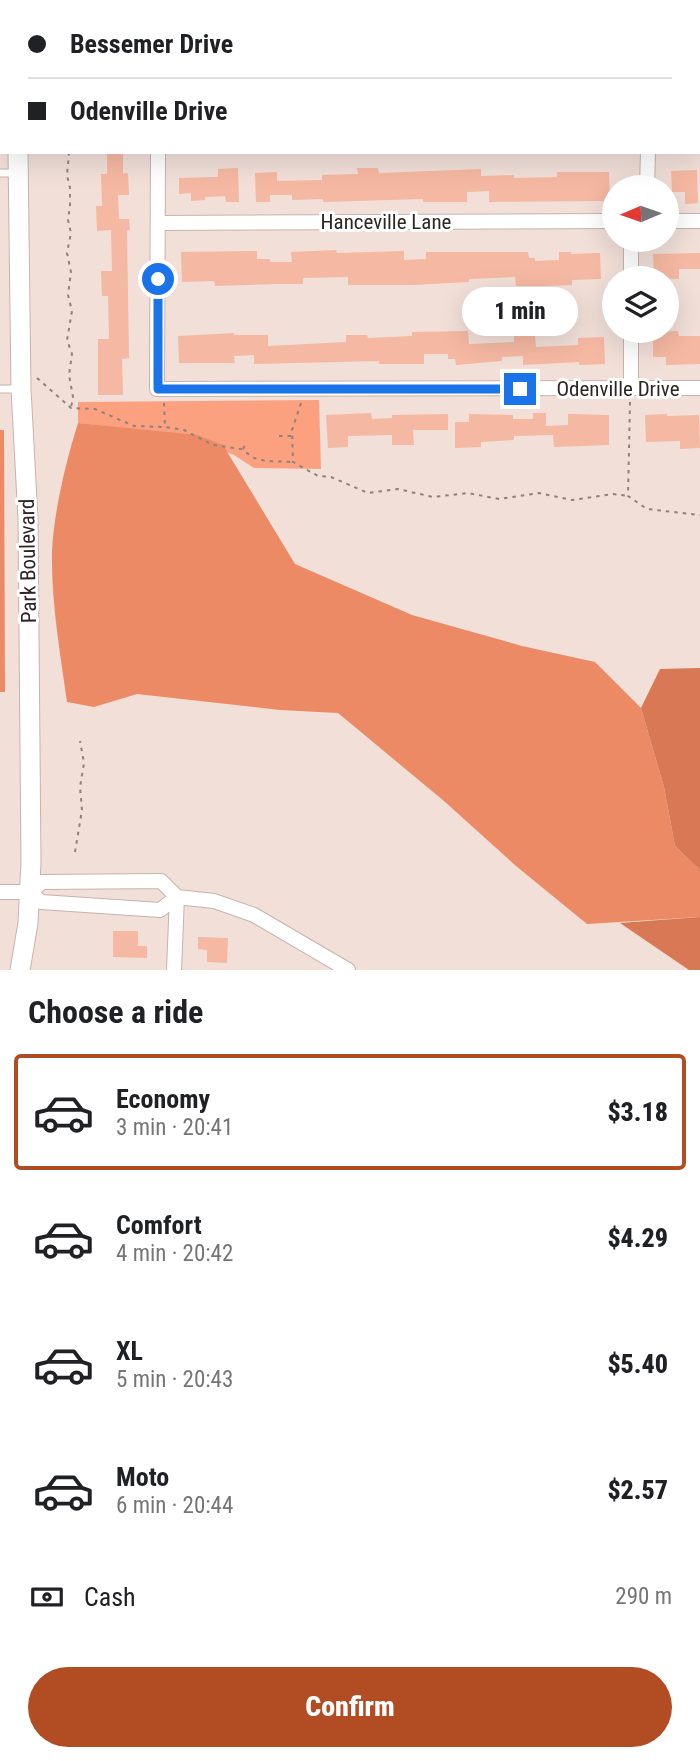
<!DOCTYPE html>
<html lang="en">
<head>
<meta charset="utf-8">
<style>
  :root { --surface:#fff; --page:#f2f2f2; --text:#202124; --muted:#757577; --line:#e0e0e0; --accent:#b24c22 }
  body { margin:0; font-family:"Roboto Condensed",sans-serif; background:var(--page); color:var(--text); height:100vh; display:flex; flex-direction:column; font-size:26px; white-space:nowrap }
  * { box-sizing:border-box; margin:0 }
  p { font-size:23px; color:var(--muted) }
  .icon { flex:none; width:38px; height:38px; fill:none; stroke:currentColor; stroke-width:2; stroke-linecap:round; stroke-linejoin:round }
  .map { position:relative; height:970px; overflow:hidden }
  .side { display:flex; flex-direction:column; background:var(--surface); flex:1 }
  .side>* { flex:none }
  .banner { position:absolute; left:0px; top:0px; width:700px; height:154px; box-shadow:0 7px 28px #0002; display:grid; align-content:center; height:154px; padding:0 28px; background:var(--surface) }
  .needle { width:46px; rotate:268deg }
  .fabs { position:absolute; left:602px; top:175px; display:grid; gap:14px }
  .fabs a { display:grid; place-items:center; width:77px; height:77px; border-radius:50%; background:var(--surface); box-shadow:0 7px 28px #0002; font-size:35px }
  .end { position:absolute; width:32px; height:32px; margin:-16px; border:9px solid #1a73e8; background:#fff; box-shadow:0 0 0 4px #fff }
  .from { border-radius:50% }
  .bubble { position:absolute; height:49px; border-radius:24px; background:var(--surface); box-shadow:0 7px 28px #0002; font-size:23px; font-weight:800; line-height:49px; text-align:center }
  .banner b { display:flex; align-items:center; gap:24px; height:66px; font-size:26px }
  .banner b+b { border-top:2px solid var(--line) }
  .banner i { width:18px; height:18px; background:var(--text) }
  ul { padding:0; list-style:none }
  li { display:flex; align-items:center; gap:21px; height:116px; margin:0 14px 10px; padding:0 14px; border:4px solid transparent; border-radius:7px }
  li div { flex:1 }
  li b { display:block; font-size:26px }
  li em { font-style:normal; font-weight:800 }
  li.selected { border-color:var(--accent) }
  li>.icon { width:63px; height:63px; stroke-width:1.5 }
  h2 { padding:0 28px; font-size:32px; line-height:84px }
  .pay { display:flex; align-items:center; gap:18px; height:77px; padding:0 28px; font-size:26px }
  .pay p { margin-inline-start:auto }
  .cta { display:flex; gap:14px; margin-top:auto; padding:14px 28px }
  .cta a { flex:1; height:80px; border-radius:42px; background:var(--accent); color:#fff; font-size:28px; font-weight:800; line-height:80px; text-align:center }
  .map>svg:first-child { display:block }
  .green { fill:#fba180 }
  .forest { fill:#ec8a66 }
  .water { fill:#d87855 }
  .building { fill:#f5b8a2 }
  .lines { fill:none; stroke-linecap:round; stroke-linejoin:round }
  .service-casing { stroke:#c5b4ae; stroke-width:9 }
  .minor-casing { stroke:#c5b4ae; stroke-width:16 }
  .secondary-casing { stroke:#c5b4ae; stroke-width:21 }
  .path { stroke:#8e827d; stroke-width:2; stroke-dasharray:3.5 5; stroke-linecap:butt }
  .service { stroke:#fff; stroke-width:7 }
  .minor { stroke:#fff; stroke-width:14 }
  .secondary { stroke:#fff; stroke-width:19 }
  .route { stroke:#1a73e8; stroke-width:9 }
  .labels { text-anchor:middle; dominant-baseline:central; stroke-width:6; stroke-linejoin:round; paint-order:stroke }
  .street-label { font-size:21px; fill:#2d2624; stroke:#fff }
</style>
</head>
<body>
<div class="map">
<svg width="700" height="970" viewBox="0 0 700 970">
  <rect width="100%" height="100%" fill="#f1dfd8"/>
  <!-- green -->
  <path class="green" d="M319,400l2,69 -67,-1 -20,-13 -50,-20 -106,-12v-21z"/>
  <!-- forest -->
  <path class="forest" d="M78,423l119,12 26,10 72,119 117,51 110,31 73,16 46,46 23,79 11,59 25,24v47l-113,7 -71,-58 -72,-65 -106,-88 -58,-3 -143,-16 -43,13 -27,-5c-7,-50 -16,-101 -15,-151 2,-40 14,-90 26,-128z
    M0,430h4l1,262h-5z"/>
  <!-- water -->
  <path class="water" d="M700,668v202l-25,-24 -11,-59 -23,-79 19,-39z
    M700,917v53h-11l-69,-47z"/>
  <!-- building -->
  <path class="building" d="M107,152h16v21h5l1,22h-11l1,24h10l1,11h-3l2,128 -7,1 1,36h-25v-56h11l-1,-43h-6l-1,-25h11l-1,-41 -14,1 -1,-25h6l-1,-32h6z
    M238,168l1,34h-13l-1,-6 -20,1v3l-14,1v-8l-12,1v-16l39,-1v-8z
    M357,168h21l1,5 102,-4v7l33,-1v3l43,-1v-5h52l1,29 -121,1v-11l-22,1v10h-44v-3l-100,3v-3l-31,1v-5h-22v7h-14l-1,-29 22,-1v9l45,-1v-5l36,-1z
    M697,170l1,33 -13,1v-12h-13l-1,-21z
    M336,250l1,3 67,-2v9l22,-1v-7h102l1,6h6v3l24,-1v-8h12v2l29,-1 1,26 -29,1v5l-26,1h-30l-1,-9 -46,2v3l-56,3h-65v-8l-45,1v6h-26l-62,2 -1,-5 -32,1 -1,-30 76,-1v8h13v3h22l-1,-10z
    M700,253v16h-21v10l-25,-1 -1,-24z
    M468,331l1,13 45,-2v-6l21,-1 1,12 42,-2v-7l26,-1 1,27 -26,1v-3l-56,3v-9l-21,1v4l-46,4 -1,-6h-7v-5h-24v10h-45v-3l-125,3v-9l-20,1 1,7h-56l-1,-27 56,-3v2h34v11l78,-4v-7h21l1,3 44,-2v-4z
    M678,331l1,5h21v28l-34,1v-8h-13v-25z
    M371,413l1,6 20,-1v-3l56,-1v16h-35l1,15h-22v-10l-44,1v11l-20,1 -2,-33z
    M533,413h13v13l22,-1v-11l41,1v30l-55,2 -1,-12 -39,1v4l-33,2v5l-26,1v-26h14v-8l44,1v4h20z
    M667,414v2l32,-1 1,33 -20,1v-8l-34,1 -1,-27z
    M113,931h25v15h9v12l-34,-1z
    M198,937l30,1 -1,25 -20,-1v-12l-9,-1z"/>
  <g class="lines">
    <defs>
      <path id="service" d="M0,5h2
        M0,173h17
        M0,389h21"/>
      <path id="minor" d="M157,0v2
        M341,2v-2
        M698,75h2
        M158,152l-1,237 543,-1
        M647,187l1,-35
        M667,221h33
        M158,223l456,-2
        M631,278v-38
        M631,389v-58
        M0,892h30
        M30,892l12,-10 119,-1 16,16 37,4 40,14 94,55
        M30,892l11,10 119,8 17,-13
        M174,970l3,-73"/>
      <path id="secondary" d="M15,0v2
        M18,152l3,237 7,130 3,343 -3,61 -8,47"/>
    </defs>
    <!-- service casing -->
    <use href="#service" class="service-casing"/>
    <!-- minor casing -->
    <use href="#minor" class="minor-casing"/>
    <!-- secondary casing -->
    <use href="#secondary" class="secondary-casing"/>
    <!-- path -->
    <path class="path" d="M69,152l-2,23 3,13v17l-2,15 3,13 -4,20 4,19 -3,23 4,16 -5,29 5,14 -3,21 4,22 -2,11
      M37,378l34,30 24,1 39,17 30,1
      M630,402l-2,94 19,13 53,6
      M164,403l1,24 19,3 29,15 28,4 13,9 12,3 26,1
      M301,403l-9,27 1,32 25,14 13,1 37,16 30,-4 35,8 35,-4 31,6 40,-6 33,7 41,-6 15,2
      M279,436h12
      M243,449l3,-6
      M75,852l7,-42 -2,-23 4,-24 -4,-22"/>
    <!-- service -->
    <use href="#service" class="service"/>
    <!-- minor -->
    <use href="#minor" class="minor"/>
    <!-- secondary -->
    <use href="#secondary" class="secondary"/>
  </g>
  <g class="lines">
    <!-- route -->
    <path class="route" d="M158,279v110h362"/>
  </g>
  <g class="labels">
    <!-- street labels -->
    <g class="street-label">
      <text x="386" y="222">Hanceville Lane</text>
      <text x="618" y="389">Odenville Drive</text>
      <text transform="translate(28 561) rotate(-91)">Park Boulevard</text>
    </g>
  </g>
</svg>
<div class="fabs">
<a><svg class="needle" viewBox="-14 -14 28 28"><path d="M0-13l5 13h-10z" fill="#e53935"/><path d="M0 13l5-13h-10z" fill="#757577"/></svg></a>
<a><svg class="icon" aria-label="layers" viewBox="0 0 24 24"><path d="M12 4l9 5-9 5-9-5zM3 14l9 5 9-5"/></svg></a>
</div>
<i class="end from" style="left:158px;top:279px"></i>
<i class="end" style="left:520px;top:389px"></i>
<div class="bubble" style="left:462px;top:287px;width:116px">1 min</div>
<div class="banner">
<b><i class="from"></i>Bessemer Drive</b>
<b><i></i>Odenville Drive</b>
</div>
</div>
<section class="side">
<h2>Choose a ride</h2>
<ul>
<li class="selected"><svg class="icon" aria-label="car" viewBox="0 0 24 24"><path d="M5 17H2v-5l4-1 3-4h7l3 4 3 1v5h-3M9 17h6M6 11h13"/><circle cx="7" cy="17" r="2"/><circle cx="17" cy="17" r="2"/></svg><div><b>Economy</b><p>3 min · 20:41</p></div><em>$3.18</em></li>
<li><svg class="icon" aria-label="car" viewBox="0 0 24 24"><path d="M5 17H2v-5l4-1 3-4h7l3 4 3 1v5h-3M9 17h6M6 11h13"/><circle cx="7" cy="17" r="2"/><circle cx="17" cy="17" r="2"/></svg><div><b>Comfort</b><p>4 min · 20:42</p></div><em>$4.29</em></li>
<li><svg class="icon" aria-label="car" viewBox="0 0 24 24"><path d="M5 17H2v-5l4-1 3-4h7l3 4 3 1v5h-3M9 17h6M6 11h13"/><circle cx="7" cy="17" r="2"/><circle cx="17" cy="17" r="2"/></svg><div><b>XL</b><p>5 min · 20:43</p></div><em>$5.40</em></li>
<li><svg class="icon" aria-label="car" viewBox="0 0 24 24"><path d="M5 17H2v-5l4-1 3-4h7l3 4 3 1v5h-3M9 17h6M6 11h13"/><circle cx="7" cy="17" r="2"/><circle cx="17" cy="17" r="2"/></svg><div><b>Moto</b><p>6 min · 20:44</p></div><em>$2.57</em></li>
</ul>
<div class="pay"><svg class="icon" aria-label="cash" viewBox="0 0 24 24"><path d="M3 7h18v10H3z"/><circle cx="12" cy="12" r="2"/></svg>Cash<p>290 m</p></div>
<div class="cta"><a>Confirm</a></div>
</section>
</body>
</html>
